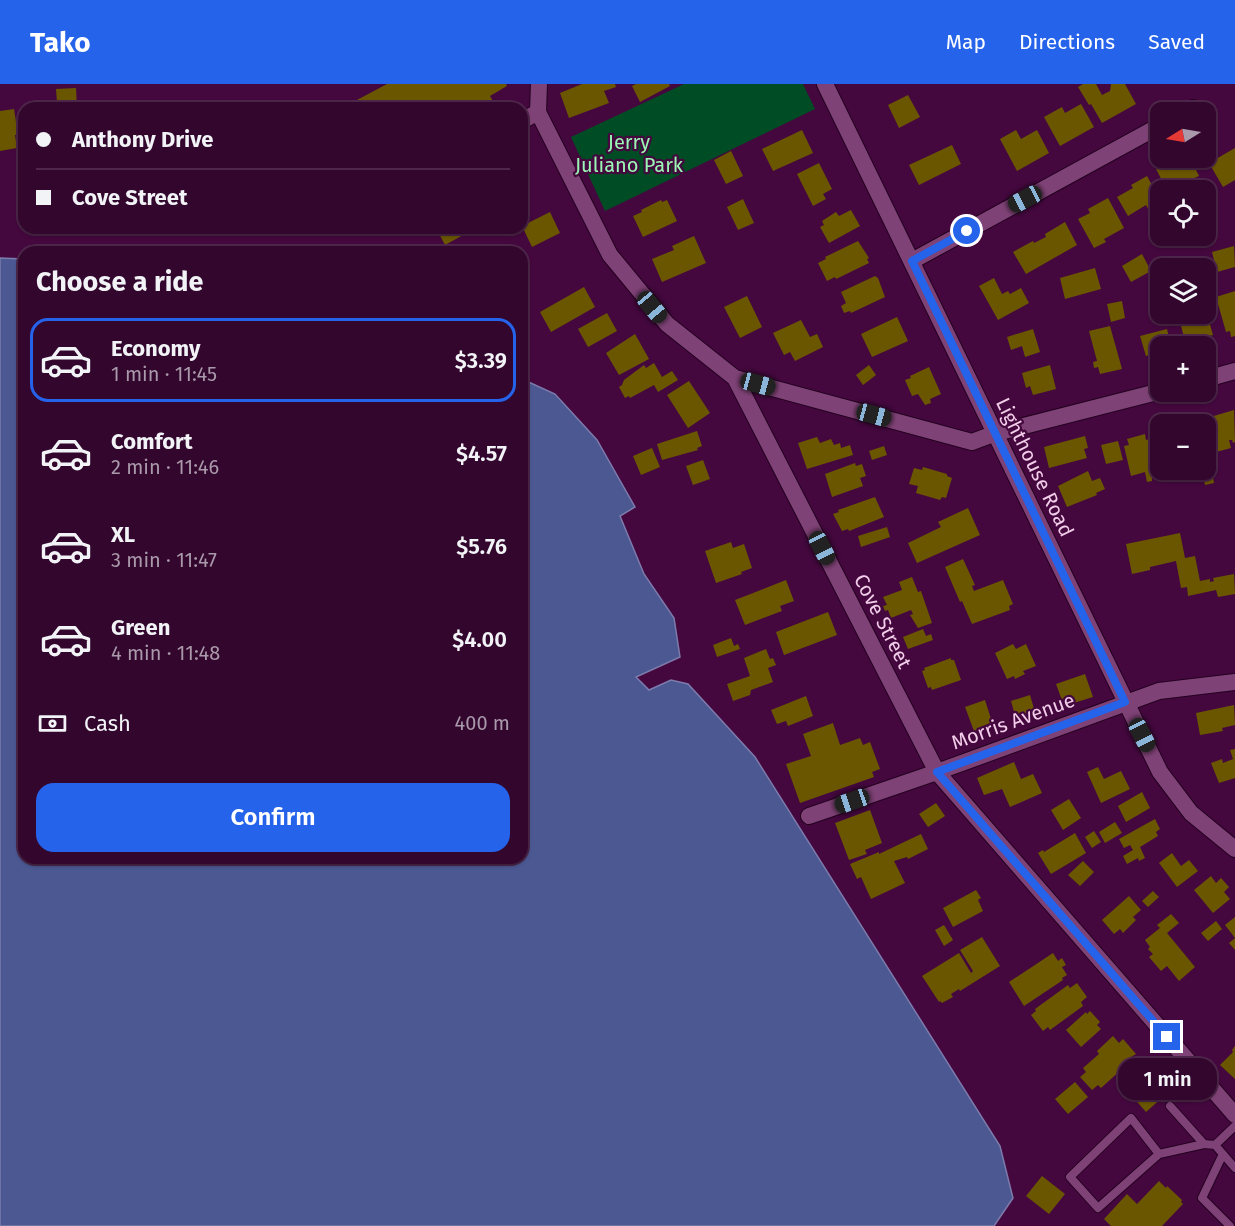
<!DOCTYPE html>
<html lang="en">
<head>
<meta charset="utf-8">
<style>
  :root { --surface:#33062e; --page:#3e143a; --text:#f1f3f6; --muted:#a999aa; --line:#4e274a; --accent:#2563eb }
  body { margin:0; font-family:"Fira Sans",sans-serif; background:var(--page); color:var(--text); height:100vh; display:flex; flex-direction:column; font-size:22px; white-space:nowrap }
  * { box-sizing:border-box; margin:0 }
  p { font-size:20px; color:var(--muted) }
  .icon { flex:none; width:33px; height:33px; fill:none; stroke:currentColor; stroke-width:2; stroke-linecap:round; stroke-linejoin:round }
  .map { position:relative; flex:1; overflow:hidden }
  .drawer { position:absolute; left:18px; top:162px; width:510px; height:618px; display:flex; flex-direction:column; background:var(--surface); border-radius:18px; box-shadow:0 2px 4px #0004,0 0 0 2px var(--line) }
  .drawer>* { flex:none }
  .banner { position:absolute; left:18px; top:18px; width:510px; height:132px; border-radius:18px; box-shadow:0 2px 4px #0004,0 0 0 2px var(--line); display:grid; align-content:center; height:132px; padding:0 18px; background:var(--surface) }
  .needle { width:39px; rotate:259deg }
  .controls { position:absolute; left:1150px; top:18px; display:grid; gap:12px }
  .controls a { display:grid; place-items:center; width:66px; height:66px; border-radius:12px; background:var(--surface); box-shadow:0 2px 4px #0004,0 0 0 2px var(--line); font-size:30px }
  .end { position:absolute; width:27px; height:27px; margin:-14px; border:8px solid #2563eb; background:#fff; box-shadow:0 0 0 3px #fff }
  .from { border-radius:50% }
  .bubble { position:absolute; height:42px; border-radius:18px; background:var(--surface); box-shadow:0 2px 4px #0004,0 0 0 2px var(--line); font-size:20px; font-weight:600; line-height:42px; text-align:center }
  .car { position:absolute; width:18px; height:36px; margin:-18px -9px; border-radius:8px; box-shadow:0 0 4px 2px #0007; background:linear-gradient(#222 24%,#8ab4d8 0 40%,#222 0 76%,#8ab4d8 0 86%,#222 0) }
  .banner b { display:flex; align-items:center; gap:21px; height:57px; font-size:22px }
  .banner b+b { border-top:2px solid var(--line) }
  .banner i { width:15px; height:15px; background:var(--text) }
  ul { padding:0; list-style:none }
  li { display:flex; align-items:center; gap:18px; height:84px; margin:0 12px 9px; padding:0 6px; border:3px solid transparent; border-radius:18px }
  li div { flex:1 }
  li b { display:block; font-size:22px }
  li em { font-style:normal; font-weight:600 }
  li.selected { border-color:var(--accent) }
  li>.icon { width:54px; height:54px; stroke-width:1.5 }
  h2 { padding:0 18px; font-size:27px; line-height:72px }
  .pay { display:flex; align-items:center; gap:15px; height:66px; padding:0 18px; font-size:22px }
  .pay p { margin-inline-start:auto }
  .button { display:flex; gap:12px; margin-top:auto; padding:12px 18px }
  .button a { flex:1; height:69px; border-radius:18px; background:var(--accent); color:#fff; font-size:24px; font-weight:600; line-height:69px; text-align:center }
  header { display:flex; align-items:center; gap:36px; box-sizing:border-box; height:84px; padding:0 30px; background:var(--accent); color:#fff }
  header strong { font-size:28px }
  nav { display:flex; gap:33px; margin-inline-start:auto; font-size:21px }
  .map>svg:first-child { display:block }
  .green { fill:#004c24 }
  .water { fill:#4b5892; stroke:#7d7bac; stroke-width:1.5 }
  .building { fill:#6b5600 }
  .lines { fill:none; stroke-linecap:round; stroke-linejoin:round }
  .lane-casing { stroke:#240020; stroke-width:10 }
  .street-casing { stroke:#240020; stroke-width:18 }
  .lane { stroke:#7f4276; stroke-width:8 }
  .street { stroke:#7f4276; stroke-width:16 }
  .route { stroke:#2563eb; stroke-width:8 }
  .labels { text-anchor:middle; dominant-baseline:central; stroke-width:4.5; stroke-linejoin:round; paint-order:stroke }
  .park-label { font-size:20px; fill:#9bf7b6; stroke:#44083e }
  .street-label { font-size:20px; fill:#f2ceea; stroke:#44083e }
</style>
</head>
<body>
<header>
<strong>Tako</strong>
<nav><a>Map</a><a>Directions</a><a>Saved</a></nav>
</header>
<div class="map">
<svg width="1235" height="1142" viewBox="0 0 1235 1142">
  <rect width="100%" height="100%" fill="#44083e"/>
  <!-- green -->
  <path class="green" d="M684,0h119l12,25 -210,102 -34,-74z"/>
  <!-- water -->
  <path class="water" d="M0,174l24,1v599h498v-479l33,15 42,46 38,67 -15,9 24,58 30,44 6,39 -44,20 13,13 22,-10 17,4 67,73 245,389 13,52 -19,28h-994z"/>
  <!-- building -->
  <path class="building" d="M387,0h119l1,2 -17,10 7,12h-138l-4,-7z
    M582,0h33l1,3 -12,4 5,12 -40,15 -9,-25z
    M636,0h33l1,2 -30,16 -8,-16z
    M1083,0h13l6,11 8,-4 1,-7h14l11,20 -34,19 -11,-19 -2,1 -11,-18z
    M76,4l1,20h-38l-1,-7 13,-1v3h6l-1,-14z
    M908,11l12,22 -21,11 -11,-23z
    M1081,20l13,23 -34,19 -16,-29 18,-10 3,6z
    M14,25l4,26h-3l2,13 -17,3v-40z
    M802,46l11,23 -40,18 -11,-22z
    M1016,46l5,9 16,-9 12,23 -32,18 -17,-32z
    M952,61l9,19 -42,21 -10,-20z
    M1235,64v32l-12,7 -14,-24z
    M731,67l12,25 -17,8 -12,-24z
    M1179,74h11l9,18 -32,14 -11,-21z
    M819,79l13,26 -9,5 3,5 -13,7 -16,-32z
    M1147,92l14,26v6l-2,1 1,3 -8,4 -6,-11 -18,11 -11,-19 16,-9 -2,-3z
    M1108,114l16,30 -20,11 2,3 -12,6 -16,-29 12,-6 -2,-4z
    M743,115l11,24 -16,7 -11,-23z
    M661,116l1,2 5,-2 10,21 -34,16 -10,-21 9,-4 -1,-2z
    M851,126l9,16 -31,17 -9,-16 4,-2 -2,-4 14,-9 3,4z
    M550,128l10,21 -28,14 -10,-21z
    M1065,138l12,23 -51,29 -13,-22 20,-11 1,2 12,-6 -1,-3z
    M436,144h40l-31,17z
    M694,152l12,27 -44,19 -10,-23 22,-9 -2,-4z
    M858,157l11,17 -2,1 2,4 -33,16 -1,-2 -8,4 -9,-18 8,-4 -1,-2z
    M1234,162l1,21 -18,5 -5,-20z
    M1142,170l9,17 -20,11 -9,-16z
    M1095,184l6,21 -36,10 -5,-21z
    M875,192l3,2 7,19 -34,16 -1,-2 -6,2 -3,-7 5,-3 -5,-11z
    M994,194l8,16 6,-3 2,3 11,-6 8,15 -31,17 -19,-34z
    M584,203l11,20 -44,25 -11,-20z
    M1235,207v45l-4,1 -1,-6 -4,1 -10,-35z
    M747,212l15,31 -22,11 -16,-31z
    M1122,217l3,17 -14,4 -4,-18z
    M607,229l10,18 -29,16 -10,-18z
    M1197,230h10l6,21 -12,3 1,3 -16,4 -7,-27z
    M897,233l11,24 -36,16 -11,-23z
    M801,236l9,17 7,-3 6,13 -28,14 -5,-9 -6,3 -11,-22z
    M1110,242l12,43 -22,5 -2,-7 -4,1 -1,-6 4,-1 -8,-30z
    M1033,245l7,23 -15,5 -3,-11 -11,4 -4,-13z
    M1167,245l4,17h-10v6l-15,4 -6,-20z
    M635,250l14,25 -30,16 -13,-22z
    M654,279l8,14 10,-6 6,9 -20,12 -4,-7 -24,13 -1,-2 -4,2 -6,-11 3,-2 2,-5 20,-15 2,3z
    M869,281l7,10 -13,10 -7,-10z
    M1050,281l6,24 -23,6 -3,-9 -4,2 -4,-15z
    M929,283l12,27 -11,5 1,4 -6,2 -7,-11 -6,2 -7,-16 6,-2 -1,-2z
    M689,297l21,32 -22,15 -21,-33z
    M1234,326l1,32 -2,1 -1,-3h-3l2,8 -15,4 -2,-8 -3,1 -5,-19v-3h2l-1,-5z
    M697,347l5,15 -5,2 1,2 -36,10 -5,-16z
    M1145,350l1,6 8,-2 7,25 -3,1 3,11 -9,2v4l-5,1 -2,-10 -14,4 -7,-30 5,-1 -2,-6z
    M1085,352l3,12 -4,1 3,9 -38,10 -5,-21z
    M817,353l3,6 11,-4 3,6 6,-2 1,5 9,-3 3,10 -46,14 -9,-26z
    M1118,357l5,19 -17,4 -5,-19z
    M884,362l3,9 -15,5 -3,-9z
    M652,364l8,19 -19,8 -8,-19z
    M703,376l7,19 -17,6 -7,-19z
    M855,379l1,3 6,-2 4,12 -6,2 3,8 -31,11 -7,-23z
    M1211,382l3,17 -9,2 -3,-15z
    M923,383l24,7v2l5,2 -6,20 -4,-1 -2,3 -24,-7 2,-7 -9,-2 5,-16 8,2z
    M1088,387l4,10 8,-3 5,11 -9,4 1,2 -30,12 -9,-21z
    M875,413l9,20 -35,14 -1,-2 -6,2 -9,-17 6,-2 -1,-2z
    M968,424l12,27 -63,28 -9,-20 33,-16 -3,-5z
    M887,443l3,10 -29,10 -3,-11z
    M1180,449l5,25 10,-2 5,25 10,-2v3l4,-1 -1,-3 21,-4 1,20 -17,3 -2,-7 -28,6 -1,-9 -6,1 -5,-27 -26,6v3l-18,4 -6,-30z
    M731,458l2,6 11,-4 8,24 -11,4 1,2 -26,9 -11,-32z
    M963,475l12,26 -3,1 2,5 29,-11 10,24 -4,2 1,4 -38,14 -10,-23 -2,1 -15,-35z
    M912,493l6,15 3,-1 11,32 -14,5 -8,-13 3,-1 -2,-4 -20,8 -3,-8 -3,1 -2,-5 4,-1 -4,-8 19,-7 -3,-8z
    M786,496l8,21 -14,5 2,5 -37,14 -10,-25z
    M828,528l9,23 -53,20 -8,-23z
    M923,545l3,7 5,-2 2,6 -25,9 -5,-12z
    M731,554l3,8 4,-2 2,5 -23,8 -4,-12z
    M1013,560l3,5 10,-5 10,22 -13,5 2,3 -10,5 -1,-3 -7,3 -12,-26z
    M766,565l4,10 3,-1 3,7 -8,3 5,14 -22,8 -1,5 -17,6 -6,-17 23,-8 -6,-18z
    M951,574v2h3l7,20 -29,10 -1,-3 -3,1 -6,-17 3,-1 -1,-2z
    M1085,590l8,23 -29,9 -8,-22z
    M1030,611l5,17 -19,7 -5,-18z
    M806,612l7,20 -25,10 -2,-5 -9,3 -6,-14z
    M985,616l8,25 -19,6 -9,-24z
    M1234,621l1,20 -13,3 1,3 -23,4 -4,-22z
    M833,639l7,22 20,-7 3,7 7,-3 10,27 -8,3 2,5 -74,26 -14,-39 25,-8 -8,-22z
    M1235,665v29l-16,5 -8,-20 11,-4 1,4 10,-4 -3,-9z
    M1014,678l7,17 12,-5 9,19 -32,14 -8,-18 -18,6 -7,-17z
    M1098,683l6,12 17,-8 9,18 -29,14 -14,-31z
    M1142,708l8,16 -24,14 -8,-16z
    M1069,715l12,19 -18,12 -12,-20z
    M936,719l9,13 -17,11 -9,-13z
    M870,726l12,33 -17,7 2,4 -18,6 -14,-37z
    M1155,735l5,10 -4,3 2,4 -18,11 5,11 -6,3 -1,-3 -11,6 -4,-8 10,-6 -3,-5 -6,3 -5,-9z
    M1115,738l7,11 -17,10 -6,-11z
    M1094,747l7,11 -9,6 -7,-11z
    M1075,749l11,20 -35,21 -13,-21 5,-3 1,2z
    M921,750l7,15 -20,10 -1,-2 -13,4 11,22 -34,16 -10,-22 -4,2 -7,-15 29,-12v2z
    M1172,769l9,13 8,-6 9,11 -21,16 -18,-24z
    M1083,777l11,11 -14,14 -12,-11z
    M1211,792l5,7 5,-5 8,9 -5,5 6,7 -17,14 -19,-23z
    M976,806l5,8 -3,2 5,11 -30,16 -10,-19z
    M1153,807l6,6 -11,10 -6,-6z
    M1129,812l12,14 -8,7 3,3 -13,13 -3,-4 -6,5 -12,-14z
    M1171,830l8,9 -12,10 28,34 -16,14 -12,-15 -6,5 -12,-14 4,-3 -5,-5 2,-2 -5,-7 15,-12 -3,-3z
    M1235,833v33l-6,-7 6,-5 -10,-13z
    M1216,837l6,8 -14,12 -7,-8z
    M944,841l9,15 -9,6 -9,-16z
    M982,853l18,29 -40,25 -1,-2 -8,5 2,3 -11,6 -2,-2 -1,1 -17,-26 37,-23 12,20 2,-2 -13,-21z
    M1053,869l5,8 4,-3 4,7 -4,2 5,8 -5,3 1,2 -39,26 -15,-24z
    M1077,899l10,14 -6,5 2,4 -33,24 -2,-3 -5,4 -12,-16 5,-4 -1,-2 33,-24 2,3z
    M1090,927l10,11 -3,3 4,4 -20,18 -15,-17 20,-18 1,2z
    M1113,952l6,7 4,-4 13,15 -5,3 2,2 -32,29 -3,-3 -6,5 -12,-13 6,-5 -3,-4 16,-14 -2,-3z
    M1235,962v33l-15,-14 13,-13 -1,-2z
    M1146,985l13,15 -3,3 8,9 -18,16 -21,-24z
    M1075,998l13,15 -20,17 -13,-15z
    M1042,1092l23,18 -16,20 -23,-18z
    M1159,1097l7,7 1,-2 15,14 -1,2 2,2 -21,22h-51l-7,-7 23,-25 10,10z"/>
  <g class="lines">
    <defs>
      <path id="lane" d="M1170,1022l34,38
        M1235,1042l-20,19 20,23
        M1159,1070l-28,-36 -61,59 28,31 61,-54 45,-10 11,1
        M1223,1070l-21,44 28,28"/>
      <path id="street" d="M539,0l-1,28 72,143 57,69 68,54 202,394 298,343
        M825,0l335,688 31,41 44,36
        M1184,28l9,-4
        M522,37l16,-9
        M912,177l249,-136
        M735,294l237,64 24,-9 165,-42
        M1206,295l29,-8
        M809,732l128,-44 222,-81 76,-9"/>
    </defs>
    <!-- lane casing -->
    <use href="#lane" class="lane-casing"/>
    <!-- street casing -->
    <use href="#street" class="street-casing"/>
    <!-- lane -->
    <use href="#lane" class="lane"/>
    <!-- street -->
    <use href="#street" class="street"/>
  </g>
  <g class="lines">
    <!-- route -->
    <path class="route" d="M967,147l-55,30 213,441 -188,70 230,265"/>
  </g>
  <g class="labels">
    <!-- park labels -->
    <g class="park-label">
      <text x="629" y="58">Jerry<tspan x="629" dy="23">Juliano Park</tspan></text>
    </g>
    <!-- street labels -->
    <g class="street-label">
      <text transform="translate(1035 383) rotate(64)">Lighthouse Road</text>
      <text transform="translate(883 537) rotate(63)">Cove Street</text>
      <text transform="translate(1013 637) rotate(-20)">Morris Avenue</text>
    </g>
  </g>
</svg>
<div class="controls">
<a><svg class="needle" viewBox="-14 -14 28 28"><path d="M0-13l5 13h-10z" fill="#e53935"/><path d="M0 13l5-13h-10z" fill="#a999aa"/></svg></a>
<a><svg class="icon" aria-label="locate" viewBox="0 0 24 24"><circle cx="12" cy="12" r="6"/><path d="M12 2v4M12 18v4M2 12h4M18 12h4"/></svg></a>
<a><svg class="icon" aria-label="layers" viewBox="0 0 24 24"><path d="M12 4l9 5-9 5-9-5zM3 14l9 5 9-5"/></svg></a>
<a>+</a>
<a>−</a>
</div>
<i class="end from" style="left:967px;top:147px"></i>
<i class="end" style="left:1167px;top:953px"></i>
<div class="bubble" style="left:1118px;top:974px;width:99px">1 min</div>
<i class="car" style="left:1025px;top:115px;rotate:242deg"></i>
<i class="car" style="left:652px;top:223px;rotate:140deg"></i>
<i class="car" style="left:758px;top:300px;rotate:105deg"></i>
<i class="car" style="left:874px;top:331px;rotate:105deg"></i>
<i class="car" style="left:822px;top:464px;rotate:153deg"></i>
<i class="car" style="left:1142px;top:651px;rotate:153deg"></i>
<i class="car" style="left:852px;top:717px;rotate:251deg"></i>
<div class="banner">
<b><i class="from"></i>Anthony Drive</b>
<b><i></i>Cove Street</b>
</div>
<section class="drawer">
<h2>Choose a ride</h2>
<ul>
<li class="selected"><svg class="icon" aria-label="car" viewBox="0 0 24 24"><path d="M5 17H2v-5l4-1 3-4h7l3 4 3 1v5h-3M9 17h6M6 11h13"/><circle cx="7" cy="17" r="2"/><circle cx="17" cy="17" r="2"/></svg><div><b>Economy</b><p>1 min · 11:45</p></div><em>$3.39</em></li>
<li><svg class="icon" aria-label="car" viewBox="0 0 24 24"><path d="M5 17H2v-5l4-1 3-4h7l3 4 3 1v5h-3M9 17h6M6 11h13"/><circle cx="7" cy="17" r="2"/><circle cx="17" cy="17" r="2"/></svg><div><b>Comfort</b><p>2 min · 11:46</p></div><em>$4.57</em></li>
<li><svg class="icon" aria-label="car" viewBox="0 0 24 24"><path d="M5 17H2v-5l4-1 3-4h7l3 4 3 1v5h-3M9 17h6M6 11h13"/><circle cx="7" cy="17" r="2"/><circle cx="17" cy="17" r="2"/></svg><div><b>XL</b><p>3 min · 11:47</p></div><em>$5.76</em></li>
<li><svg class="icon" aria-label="car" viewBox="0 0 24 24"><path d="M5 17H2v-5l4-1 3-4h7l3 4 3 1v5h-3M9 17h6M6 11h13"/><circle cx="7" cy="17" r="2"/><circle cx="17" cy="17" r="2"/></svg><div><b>Green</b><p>4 min · 11:48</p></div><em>$4.00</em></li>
</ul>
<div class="pay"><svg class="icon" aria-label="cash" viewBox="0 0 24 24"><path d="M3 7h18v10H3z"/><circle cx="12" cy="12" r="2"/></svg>Cash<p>400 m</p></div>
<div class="button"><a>Confirm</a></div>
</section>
</div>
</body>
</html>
